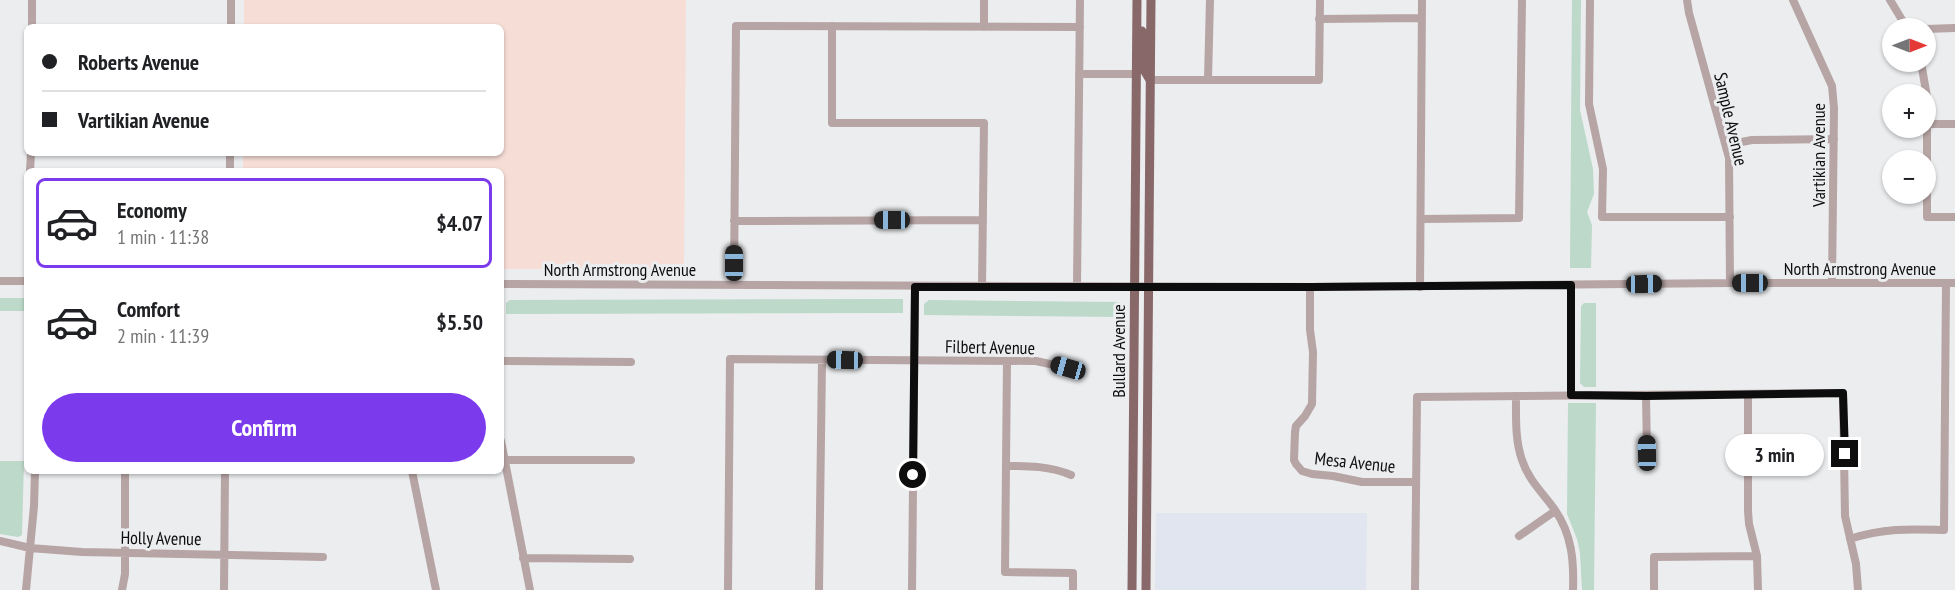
<!DOCTYPE html>
<html lang="en">
<head>
<meta charset="utf-8">
<style>
  :root { --surface:#fff; --page:#f2f2f2; --text:#202124; --muted:#757577; --line:#e0e0e0; --accent:#7c3aed }
  body { margin:0; font-family:"PT Sans Narrow",sans-serif; background:var(--page); color:var(--text); height:100vh; display:flex; flex-direction:column; font-size:22px; white-space:nowrap }
  * { box-sizing:border-box; margin:0 }
  p { font-size:20px; color:var(--muted) }
  .icon { flex:none; width:33px; height:33px; fill:none; stroke:currentColor; stroke-width:2; stroke-linecap:round; stroke-linejoin:round }
  .map { position:relative; flex:1; overflow:hidden }
  .panel { position:absolute; left:24px; top:168px; width:480px; height:306px; display:flex; flex-direction:column; background:var(--surface); border-radius:9px; box-shadow:0 2px 4px #0004 }
  .panel>* { flex:none }
  .banner { position:absolute; left:24px; top:24px; width:480px; height:132px; border-radius:9px; box-shadow:0 2px 4px #0004; display:grid; align-content:center; height:132px; padding:0 18px; background:var(--surface) }
  .needle { width:39px; rotate:90deg }
  .buttons { position:absolute; left:1882px; top:18px; display:grid; gap:12px }
  .buttons a { display:grid; place-items:center; width:54px; height:54px; border-radius:50%; background:var(--surface); box-shadow:0 2px 4px #0004; font-size:30px }
  .end { position:absolute; width:27px; height:27px; margin:-14px; border:8px solid #0d0d0e; background:#fff; box-shadow:0 0 0 3px #fff }
  .from { border-radius:50% }
  .bubble { position:absolute; height:42px; border-radius:21px; background:var(--surface); box-shadow:0 2px 4px #0004; font-size:20px; font-weight:600; line-height:42px; text-align:center }
  .car { position:absolute; width:18px; height:36px; margin:-18px -9px; border-radius:8px; box-shadow:0 0 4px 2px #0007; background:linear-gradient(#222 24%,#8ab4d8 0 40%,#222 0 76%,#8ab4d8 0 86%,#222 0) }
  .banner b { display:flex; align-items:center; gap:21px; height:57px; font-size:22px }
  .banner b+b { border-top:2px solid var(--line) }
  .banner i { width:15px; height:15px; background:var(--text) }
  ul { padding:10px 0 0; list-style:none }
  li { display:flex; align-items:center; gap:18px; height:90px; margin:0 12px 9px; padding:0 6px; border:3px solid transparent; border-radius:9px }
  li div { flex:1 }
  li b { display:block; font-size:22px }
  li em { font-style:normal; font-weight:600 }
  li.current { border-color:var(--accent) }
  li>.icon { width:54px; height:54px; stroke-width:1.5 }
  .cta { display:flex; gap:12px; margin-top:auto; padding:12px 18px }
  .cta a { flex:1; height:69px; border-radius:36px; background:var(--accent); color:#fff; font-size:24px; font-weight:600; line-height:69px; text-align:center }
  .map>svg:first-child { display:block }
  .built { fill:#e0e5ef }
  .education { fill:#f6ddd5 }
  .green { fill:#bcd9ca }
  .lines { fill:none; stroke-linecap:round; stroke-linejoin:round }
  .minor { stroke:#b7a4a4; stroke-width:8 }
  .major { stroke:#886869; stroke-width:9 }
  .route { stroke:#0d0d0e; stroke-width:8 }
  .labels { text-anchor:middle; dominant-baseline:central; stroke-width:6; stroke-linejoin:round; paint-order:stroke }
  .street-label { font-size:18px; fill:#0d0d0e; stroke:#ebedef }
</style>
</head>
<body>
<div class="map">
<svg width="1955" height="590" viewBox="0 0 1955 590">
  <rect width="100%" height="100%" fill="#ebedef"/>
  <!-- built -->
  <path class="built" d="M1156,513h211l-1,77h-211z"/>
  <!-- education -->
  <path class="education" d="M244,0h442l-2,269h-183v-98h-258v-18h258v-126h-257z"/>
  <!-- green -->
  <path class="green" d="M1572,0h9l-1,110 13,59 1,25 -7,18 5,13 -1,43h-21z
    M0,298h27v13h-27z
    M903,299v14l-397,1v-11l4,-3z
    M929,300l191,2v15l-196,-2v-11z
    M1584,303h12v84h-12l-4,-4 1,-77z
    M1568,403h28l-2,187h-12l-2,-37 -3,-14 -10,-25z
    M0,461h24l-2,74 -4,2 -18,-3z"/>
  <g class="lines">
    <!-- minor -->
    <path class="minor" d="M1590,0l-1,104 14,65 -1,48h128
      M1687,0l2,13 40,145 1,125
      M1793,0l39,86 2,22 -2,175
      M1890,0l17,28
      M1319,19l103,-1
      M832,26v97h152l-2,164
      M32,27v-27
      M231,27v-27
      M984,27v-27
      M1926,29l29,-1
      M1921,62l6,35v120h28
      M1079,74h57
      M1208,79l2,-79
      M1150,80h169l1,-80
      M1927,124h28
      M1726,145l26,-5 82,-1
      M30,171l1,-18
      M230,171v-18
      M1421,219l98,-1 3,-218
      M734,221l249,-1
      M0,281h27
      M501,284l809,3 420,-4h225
      M734,284l2,-258 344,1
      M1077,286l3,-286
      M1310,287v43l3,22 -1,52 -7,12 -9,10 -1,6 -1,28 2,4 6,7 10,3 21,2 29,6h54
      M1420,287l2,-287
      M501,361l130,1
      M1007,361l-2,211 68,1v17
      M1571,395v-110
      M1748,395v116l1,13 8,32 1,34
      M1516,396c0,22 -1,44 6,64 7,21 21,33 33,50 17,25 19,51 18,80
      M1646,396l1,57
      M501,441l29,149
      M503,460h128
      M1006,466c23,0 44,0 65,9
      M412,471l24,119
      M1519,536l36,-25
      M1850,539c33,-11 60,-10 94,-9l2,-247
      M0,541l30,7 52,4 241,5
      M523,558l107,1
      M26,590l8,-84 1,-35
      M122,590l3,-16v-103
      M224,590l1,-119
      M728,590l2,-231 306,2 32,7
      M819,590l3,-230
      M912,590l3,-303
      M1415,590l2,-193 426,-4 2,123 11,48 2,26
      M1654,590v-33l103,-1"/>
    <!-- major -->
    <path class="major" d="M1142,31l2,39 6,10
      M1132,590l5,-590
      M1146,590l5,-590"/>
  </g>
  <g class="lines">
    <!-- route -->
    <path class="route" d="M913,475l2,-188h395l261,-2v110l75,1 197,-3 2,61"/>
  </g>
  <g class="labels">
    <!-- street labels -->
    <g class="street-label">
      <text transform="translate(1731 119) rotate(77)">Sample Avenue</text>
      <text transform="translate(1818 155) rotate(-90)">Vartikian Avenue</text>
      <text x="1860" y="268">North Armstrong Avenue</text>
      <text x="620" y="269">North Armstrong Avenue</text>
      <text transform="translate(990 347) rotate(1)">Filbert Avenue</text>
      <text transform="translate(1118 351) rotate(-90)">Bullard Avenue</text>
      <text transform="translate(1355 462) rotate(6)">Mesa Avenue</text>
      <text transform="translate(161 538) rotate(1)">Holly Avenue</text>
    </g>
  </g>
</svg>
<div class="buttons">
<a><svg class="needle" viewBox="-14 -14 28 28"><path d="M0-13l5 13h-10z" fill="#e53935"/><path d="M0 13l5-13h-10z" fill="#757577"/></svg></a>
<a>+</a>
<a>−</a>
</div>
<i class="end from" style="left:913px;top:475px"></i>
<i class="end" style="left:1845px;top:454px"></i>
<div class="bubble" style="left:1725px;top:434px;width:99px">3 min</div>
<i class="car" style="left:892px;top:220px;rotate:270deg"></i>
<i class="car" style="left:734px;top:263px;rotate:0deg"></i>
<i class="car" style="left:1750px;top:283px;rotate:270deg"></i>
<i class="car" style="left:1644px;top:284px;rotate:89deg"></i>
<i class="car" style="left:845px;top:360px;rotate:271deg"></i>
<i class="car" style="left:1068px;top:368px;rotate:286deg"></i>
<i class="car" style="left:1647px;top:453px;rotate:359deg"></i>
<div class="banner">
<b><i class="from"></i>Roberts Avenue</b>
<b><i></i>Vartikian Avenue</b>
</div>
<section class="panel">
<ul>
<li class="current"><svg class="icon" aria-label="car" viewBox="0 0 24 24"><path d="M5 17H2v-5l4-1 3-4h7l3 4 3 1v5h-3M9 17h6M6 11h13"/><circle cx="7" cy="17" r="2"/><circle cx="17" cy="17" r="2"/></svg><div><b>Economy</b><p>1 min · 11:38</p></div><em>$4.07</em></li>
<li><svg class="icon" aria-label="car" viewBox="0 0 24 24"><path d="M5 17H2v-5l4-1 3-4h7l3 4 3 1v5h-3M9 17h6M6 11h13"/><circle cx="7" cy="17" r="2"/><circle cx="17" cy="17" r="2"/></svg><div><b>Comfort</b><p>2 min · 11:39</p></div><em>$5.50</em></li>
</ul>
<div class="cta"><a>Confirm</a></div>
</section>
</div>
</body>
</html>
